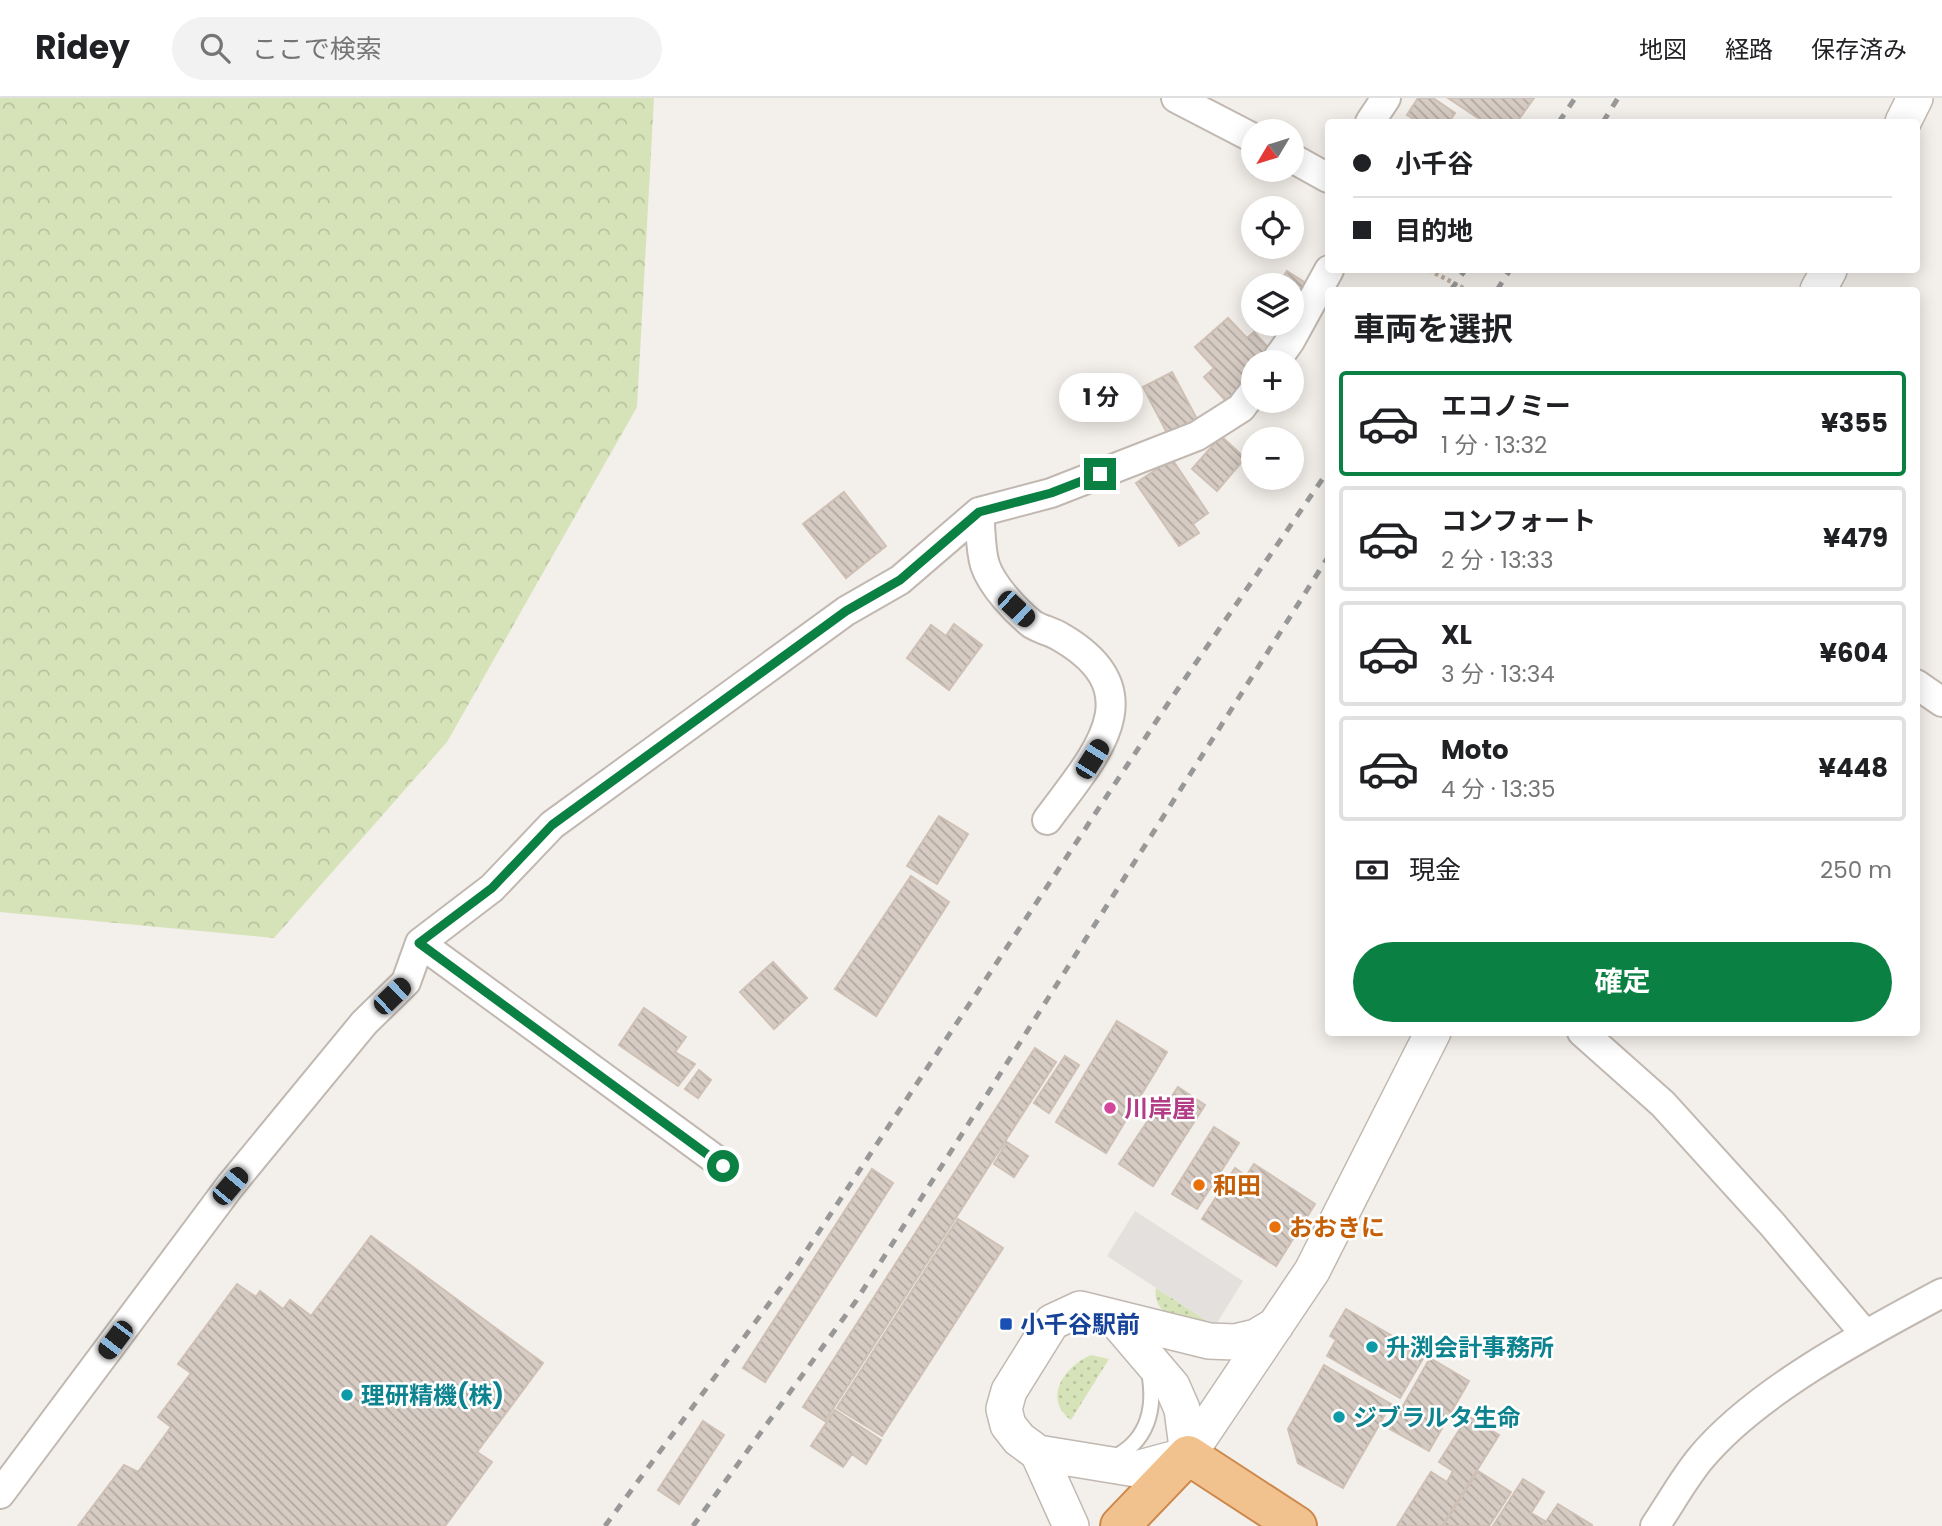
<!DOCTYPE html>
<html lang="ja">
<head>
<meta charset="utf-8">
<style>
  :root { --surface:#fff; --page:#f2f2f2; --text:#202124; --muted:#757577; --line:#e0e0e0; --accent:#0b8043 }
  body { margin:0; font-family:Poppins,"Noto Sans JP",sans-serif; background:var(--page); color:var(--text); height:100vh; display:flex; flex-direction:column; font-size:26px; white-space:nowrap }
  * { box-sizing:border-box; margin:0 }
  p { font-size:23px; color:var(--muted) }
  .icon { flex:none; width:38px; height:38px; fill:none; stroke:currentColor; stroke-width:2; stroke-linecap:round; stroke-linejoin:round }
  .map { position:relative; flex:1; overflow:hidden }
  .panel { position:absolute; left:1325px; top:189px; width:595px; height:749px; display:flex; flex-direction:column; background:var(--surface); border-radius:7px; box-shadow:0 4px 18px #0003 }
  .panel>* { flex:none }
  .top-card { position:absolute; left:1325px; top:21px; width:595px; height:154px; border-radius:7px; box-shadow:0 4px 18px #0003; display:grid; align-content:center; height:154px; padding:0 28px; background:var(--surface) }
  .needle { width:46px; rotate:232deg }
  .fabs { position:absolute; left:1241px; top:21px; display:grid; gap:14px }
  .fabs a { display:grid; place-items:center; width:63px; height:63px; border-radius:50%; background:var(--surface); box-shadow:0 4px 18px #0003; font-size:35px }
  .end { position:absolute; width:32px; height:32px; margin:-16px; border:9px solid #0b8043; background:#fff; box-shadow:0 0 0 4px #fff }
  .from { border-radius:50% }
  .bubble { position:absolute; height:49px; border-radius:24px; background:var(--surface); box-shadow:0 4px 18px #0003; font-size:23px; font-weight:700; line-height:49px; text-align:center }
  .car { position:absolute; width:21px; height:42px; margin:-21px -10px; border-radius:9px; box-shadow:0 0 5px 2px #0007; background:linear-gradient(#222 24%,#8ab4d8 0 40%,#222 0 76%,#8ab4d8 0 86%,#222 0) }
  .top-card b { display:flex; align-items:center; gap:24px; height:66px; font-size:26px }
  .top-card b+b { border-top:2px solid var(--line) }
  .top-card i { width:18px; height:18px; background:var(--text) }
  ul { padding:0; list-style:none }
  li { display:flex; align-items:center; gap:21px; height:105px; margin:0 14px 10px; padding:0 14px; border:4px solid var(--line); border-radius:7px }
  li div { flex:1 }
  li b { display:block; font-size:26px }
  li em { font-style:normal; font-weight:700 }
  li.on { border-color:var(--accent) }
  li>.icon { width:63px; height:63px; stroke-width:1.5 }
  h2 { padding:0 28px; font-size:32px; line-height:84px }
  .pay { display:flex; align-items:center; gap:18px; height:77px; padding:0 28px; font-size:26px }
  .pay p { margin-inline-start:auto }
  .cta { display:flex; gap:14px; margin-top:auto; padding:14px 28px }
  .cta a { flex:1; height:80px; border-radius:42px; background:var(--accent); color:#fff; font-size:28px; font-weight:700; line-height:80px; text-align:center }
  header { display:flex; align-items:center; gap:42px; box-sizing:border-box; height:98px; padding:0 35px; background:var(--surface); border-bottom:2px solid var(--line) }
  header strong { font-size:33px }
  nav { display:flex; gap:38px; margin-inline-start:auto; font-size:24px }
  .search { width:490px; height:63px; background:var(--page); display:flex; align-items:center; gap:18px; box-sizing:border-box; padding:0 24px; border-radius:38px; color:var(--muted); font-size:26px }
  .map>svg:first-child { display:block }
  .forest { fill:url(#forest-crowns) }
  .park { fill:url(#park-dots) }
  .parking { fill:#e3e0de }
  .building { fill:url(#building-back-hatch); stroke:#cec0b5; stroke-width:2 }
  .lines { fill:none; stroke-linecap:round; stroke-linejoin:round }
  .service-casing { stroke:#c1b8b1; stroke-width:18 }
  .minor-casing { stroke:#c1b8b1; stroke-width:32 }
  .tertiary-casing { stroke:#c1b8b1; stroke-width:38 }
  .trunk-casing { stroke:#cd884b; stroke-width:42 }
  .path { stroke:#beafa1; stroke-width:4.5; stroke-dasharray:3.5 3.5; stroke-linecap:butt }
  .service { stroke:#fff; stroke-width:14 }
  .minor { stroke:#fff; stroke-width:28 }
  .tertiary { stroke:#fff; stroke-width:35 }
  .trunk { stroke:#f2c28e; stroke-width:38 }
  .rail { stroke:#989898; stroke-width:5; stroke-dasharray:9 9; stroke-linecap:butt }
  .route { stroke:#0b8043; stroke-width:9 }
  .hotel-dot { fill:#d1479c; stroke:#fff; stroke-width:2.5 }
  .food-dot { fill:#e8710a; stroke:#fff; stroke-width:2.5 }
  .transit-dot { fill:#1a4fb4; stroke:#fff; stroke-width:2.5 }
  .culture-dot { fill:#0f9aa8; stroke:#fff; stroke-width:2.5 }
  .labels { text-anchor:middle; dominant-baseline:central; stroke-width:5; stroke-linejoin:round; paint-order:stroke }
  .hotel-label { font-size:24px; font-weight:bold; fill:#b23c85; stroke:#fff; text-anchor:start }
  .food-label { font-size:24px; font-weight:bold; fill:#c56008; stroke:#fff; text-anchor:start }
  .transit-label { font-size:24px; font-weight:bold; fill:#164399; stroke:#fff; text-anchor:start }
  .culture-label { font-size:24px; font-weight:bold; fill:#0d838f; stroke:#fff; text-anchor:start }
</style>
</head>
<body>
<header>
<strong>Ridey</strong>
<div class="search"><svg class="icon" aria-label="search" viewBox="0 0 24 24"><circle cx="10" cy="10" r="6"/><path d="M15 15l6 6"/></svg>ここで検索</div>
<nav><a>地図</a><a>経路</a><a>保存済み</a></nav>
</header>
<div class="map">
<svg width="1942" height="1428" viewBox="0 0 1942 1428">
  <defs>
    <pattern id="forest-crowns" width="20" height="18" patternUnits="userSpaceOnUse" patternTransform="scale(1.75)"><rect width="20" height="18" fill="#d6e3b8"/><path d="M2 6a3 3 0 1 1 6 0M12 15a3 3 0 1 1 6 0" fill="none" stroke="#b9c49f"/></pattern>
    <pattern id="park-dots" width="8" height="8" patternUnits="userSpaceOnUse" patternTransform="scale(1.75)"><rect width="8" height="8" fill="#d6e3b8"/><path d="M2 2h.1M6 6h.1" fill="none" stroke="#b9c49f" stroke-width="1.8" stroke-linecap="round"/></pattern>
    <pattern id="building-back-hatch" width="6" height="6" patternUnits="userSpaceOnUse" patternTransform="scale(1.75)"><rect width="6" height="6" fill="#d7ccc4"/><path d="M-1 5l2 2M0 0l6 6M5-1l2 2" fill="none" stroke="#b0a7a0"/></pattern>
  </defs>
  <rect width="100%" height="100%" fill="#f3efea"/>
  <!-- forest -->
  <path class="forest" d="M0,0h654l-17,309 -190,335 -173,196 -274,-26z"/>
  <!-- park -->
  <path class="park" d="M1156,1190l59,38c-22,-4 -64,-6 -59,-38z
    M1091,1257l18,4 -38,61c-28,-21 -8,-53 20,-65z"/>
  <!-- parking -->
  <path class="parking" d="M1135,1113l108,70 -28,45 -108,-70z"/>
  <!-- building -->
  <path class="building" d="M1418,0h15l22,15 -6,9h-31l-11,-7z
    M1448,0h86l-17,24h-33z
    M1287,173l25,16 -20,32v-34h-14z
    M1228,220l19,20 7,-6 22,24 -7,6h-16v14l-27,25 -22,-24 10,-9 -19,-21z
    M1172,274l25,47 -29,16 -25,-48z
    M1221,338l24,22 -28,33 -25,-22z
    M1172,361l36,54 -15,11 6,9 -20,13 -43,-63z
    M844,394l42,54 -40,32 -43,-54z
    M954,526l28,21 -33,45 -42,-32 24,-33 15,11z
    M939,718l29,18 -31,50 -30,-18z
    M911,778l38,26 -73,114 -41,-27z
    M773,864l34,36 -33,31 -34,-37z
    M644,910l42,29 -11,15 20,12 -17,22 -59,-41z
    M1117,923l50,31 -61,101 -50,-31z
    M1035,950l21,14 -231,359 -22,-14z
    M1065,958l14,9 -30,48 -15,-10z
    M699,972l12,10 -13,18 -13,-9z
    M1178,989l27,18 -52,81 -34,-22 36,-54 5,4z
    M1214,1029l25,16 -42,66 -25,-15z
    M1007,1044l21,14 -14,21 -20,-13z
    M1254,1066l61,40 -39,62 -74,-47 33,-51 11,8z
    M872,1071l21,14 -128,199 -22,-14z
    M958,1121l45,29 -121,188 -45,-28z
    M371,1138l172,127 -66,89 15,10 -47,64h-367l46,-61 14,7 33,-45 -13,-10 33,-44 -13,-9 59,-80 19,13 4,-6 23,18 7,-9 21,16z
    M1346,1211l79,46 -25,43 -73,-42 9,-16 -6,-4z
    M1430,1260l39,23 -40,70 -39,-22z
    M1324,1267l67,39 -48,84 -45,-25 -10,-34z
    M835,1312l46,30 -15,24 -14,-10 -9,13 -32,-21z
    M1468,1318l31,19 -57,91h-45l34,-54 16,10 6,-11 -14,-9z
    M703,1323l21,14 -45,69 -21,-14z
    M1478,1373l33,21 -22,34h-46z
    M1523,1381l21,13 -13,21 14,8 -3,5h-49z
    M1558,1406l34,21 -1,1h-48z"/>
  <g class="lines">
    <defs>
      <path id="service" d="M1111,1361c37,-17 45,-50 38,-87"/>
      <path id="minor" d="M1176,0l77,40
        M1370,24l16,-24
        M1292,60l36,20
        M1275,264l15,-21 39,-71
        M979,414c2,17 1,37 6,53 7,21 31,46 47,59 8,5 17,7 25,11 101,56 37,121 -10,185
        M1916,586l26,18
        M420,845l303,222
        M1582,934l81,72 109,120 93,110
        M0,1396l230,-308 134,-163 42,-41 14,-39 72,-55 60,-63 294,-214 54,-31 79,-68 72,-19 146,-57 44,-28 12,-16
        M1655,1428c15,-22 28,-46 45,-67 55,-67 165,-125 242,-166"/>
      <path id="tertiary" d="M1903,24l12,-24
        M1818,192l11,-20
        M1114,1220l58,68 10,23 6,46
        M1276,1227l-20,12 -21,5 -26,-1 -129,-32 -28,13 -43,69 -5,18 4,16 11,14 19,14 98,16 52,-14 124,-184 121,-239
        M1038,1355l33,73"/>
      <path id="trunk" d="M1120,1428l68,-71 109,71"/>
    </defs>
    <!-- service casing -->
    <use href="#service" class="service-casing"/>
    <!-- minor casing -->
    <use href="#minor" class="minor-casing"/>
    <!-- tertiary casing -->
    <use href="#tertiary" class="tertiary-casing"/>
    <!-- trunk casing -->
    <use href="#trunk" class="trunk-casing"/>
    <!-- path -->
    <path class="path" d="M1429,172l38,20"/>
    <!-- service -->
    <use href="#service" class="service"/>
    <!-- minor -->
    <use href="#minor" class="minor"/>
    <!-- tertiary -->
    <use href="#tertiary" class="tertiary"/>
    <!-- trunk -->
    <use href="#trunk" class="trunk"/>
    <!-- rail -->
    <path class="rail" d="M1559,24l16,-24
      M1603,24l15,-24
      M1451,192l14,-20
      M1497,192l13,-20
      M605,1428l188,-255 378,-572 157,-228
      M693,1428l163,-225 472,-744"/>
  </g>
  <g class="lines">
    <!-- route -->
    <path class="route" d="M723,1068l-304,-223 73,-55 60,-63 294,-214 54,-31 79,-68 72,-19 49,-19"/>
  </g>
  <!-- markers -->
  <circle class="hotel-dot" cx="1110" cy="1010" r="7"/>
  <g class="food-dot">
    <circle cx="1199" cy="1087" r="7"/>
    <circle cx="1275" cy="1129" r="7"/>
  </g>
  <rect class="transit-dot" x="999" y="1219" width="14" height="14" rx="3.5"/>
  <g class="culture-dot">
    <circle cx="1372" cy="1249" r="7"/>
    <circle cx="347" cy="1297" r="7"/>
    <circle cx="1339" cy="1319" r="7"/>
  </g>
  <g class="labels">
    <!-- hotel labels -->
    <g class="hotel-label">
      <text x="1124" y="1010">川岸屋</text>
    </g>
    <!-- food labels -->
    <g class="food-label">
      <text x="1213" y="1087">和田</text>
      <text x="1289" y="1129">おおきに</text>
    </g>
    <!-- transit labels -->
    <g class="transit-label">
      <text x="1020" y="1226">小千谷駅前</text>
    </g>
    <!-- culture labels -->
    <g class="culture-label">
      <text x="1386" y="1249">升渕会計事務所</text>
      <text x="361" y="1297">理研精機(株)</text>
      <text x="1353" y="1319">ジブラルタ生命</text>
    </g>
  </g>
</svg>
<div class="fabs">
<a><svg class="needle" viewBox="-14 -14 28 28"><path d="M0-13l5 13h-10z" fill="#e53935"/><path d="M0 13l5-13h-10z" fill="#757577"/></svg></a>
<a><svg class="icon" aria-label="locate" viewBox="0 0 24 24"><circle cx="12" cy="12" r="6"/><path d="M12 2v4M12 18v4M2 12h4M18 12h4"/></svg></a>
<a><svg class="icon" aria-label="layers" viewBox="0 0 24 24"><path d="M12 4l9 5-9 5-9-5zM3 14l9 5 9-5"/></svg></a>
<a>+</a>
<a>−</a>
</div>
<i class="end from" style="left:723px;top:1068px"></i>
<i class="end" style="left:1100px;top:376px"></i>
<div class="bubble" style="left:1059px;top:275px;width:84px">1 分</div>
<i class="car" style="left:1016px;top:511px;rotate:133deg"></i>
<i class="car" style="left:1092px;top:661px;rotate:32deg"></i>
<i class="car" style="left:392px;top:898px;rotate:46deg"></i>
<i class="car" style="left:230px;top:1088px;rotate:40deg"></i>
<i class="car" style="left:115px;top:1242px;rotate:217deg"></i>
<div class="top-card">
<b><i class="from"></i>小千谷</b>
<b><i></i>目的地</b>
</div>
<section class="panel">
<h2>車両を選択</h2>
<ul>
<li class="on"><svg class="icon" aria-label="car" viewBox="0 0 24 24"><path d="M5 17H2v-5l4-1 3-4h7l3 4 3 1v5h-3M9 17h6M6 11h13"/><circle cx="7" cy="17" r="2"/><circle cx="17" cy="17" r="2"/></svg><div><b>エコノミー</b><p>1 分 · 13:32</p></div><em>¥355</em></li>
<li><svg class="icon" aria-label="car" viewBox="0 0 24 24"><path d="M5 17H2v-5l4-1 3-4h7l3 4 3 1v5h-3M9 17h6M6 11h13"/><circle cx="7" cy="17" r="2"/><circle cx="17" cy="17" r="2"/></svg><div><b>コンフォート</b><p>2 分 · 13:33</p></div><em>¥479</em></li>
<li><svg class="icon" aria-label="car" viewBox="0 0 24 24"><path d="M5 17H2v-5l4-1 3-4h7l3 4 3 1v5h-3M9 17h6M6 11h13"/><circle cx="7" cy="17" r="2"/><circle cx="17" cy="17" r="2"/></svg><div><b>XL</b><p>3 分 · 13:34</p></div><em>¥604</em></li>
<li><svg class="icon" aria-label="car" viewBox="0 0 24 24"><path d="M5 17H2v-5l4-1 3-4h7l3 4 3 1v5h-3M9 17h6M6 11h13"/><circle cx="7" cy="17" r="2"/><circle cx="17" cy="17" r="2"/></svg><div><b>Moto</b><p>4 分 · 13:35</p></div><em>¥448</em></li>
</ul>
<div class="pay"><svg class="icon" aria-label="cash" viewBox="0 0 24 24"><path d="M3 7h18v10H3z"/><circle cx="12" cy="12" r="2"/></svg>現金<p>250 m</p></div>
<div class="cta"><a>確定</a></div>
</section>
</div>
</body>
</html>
